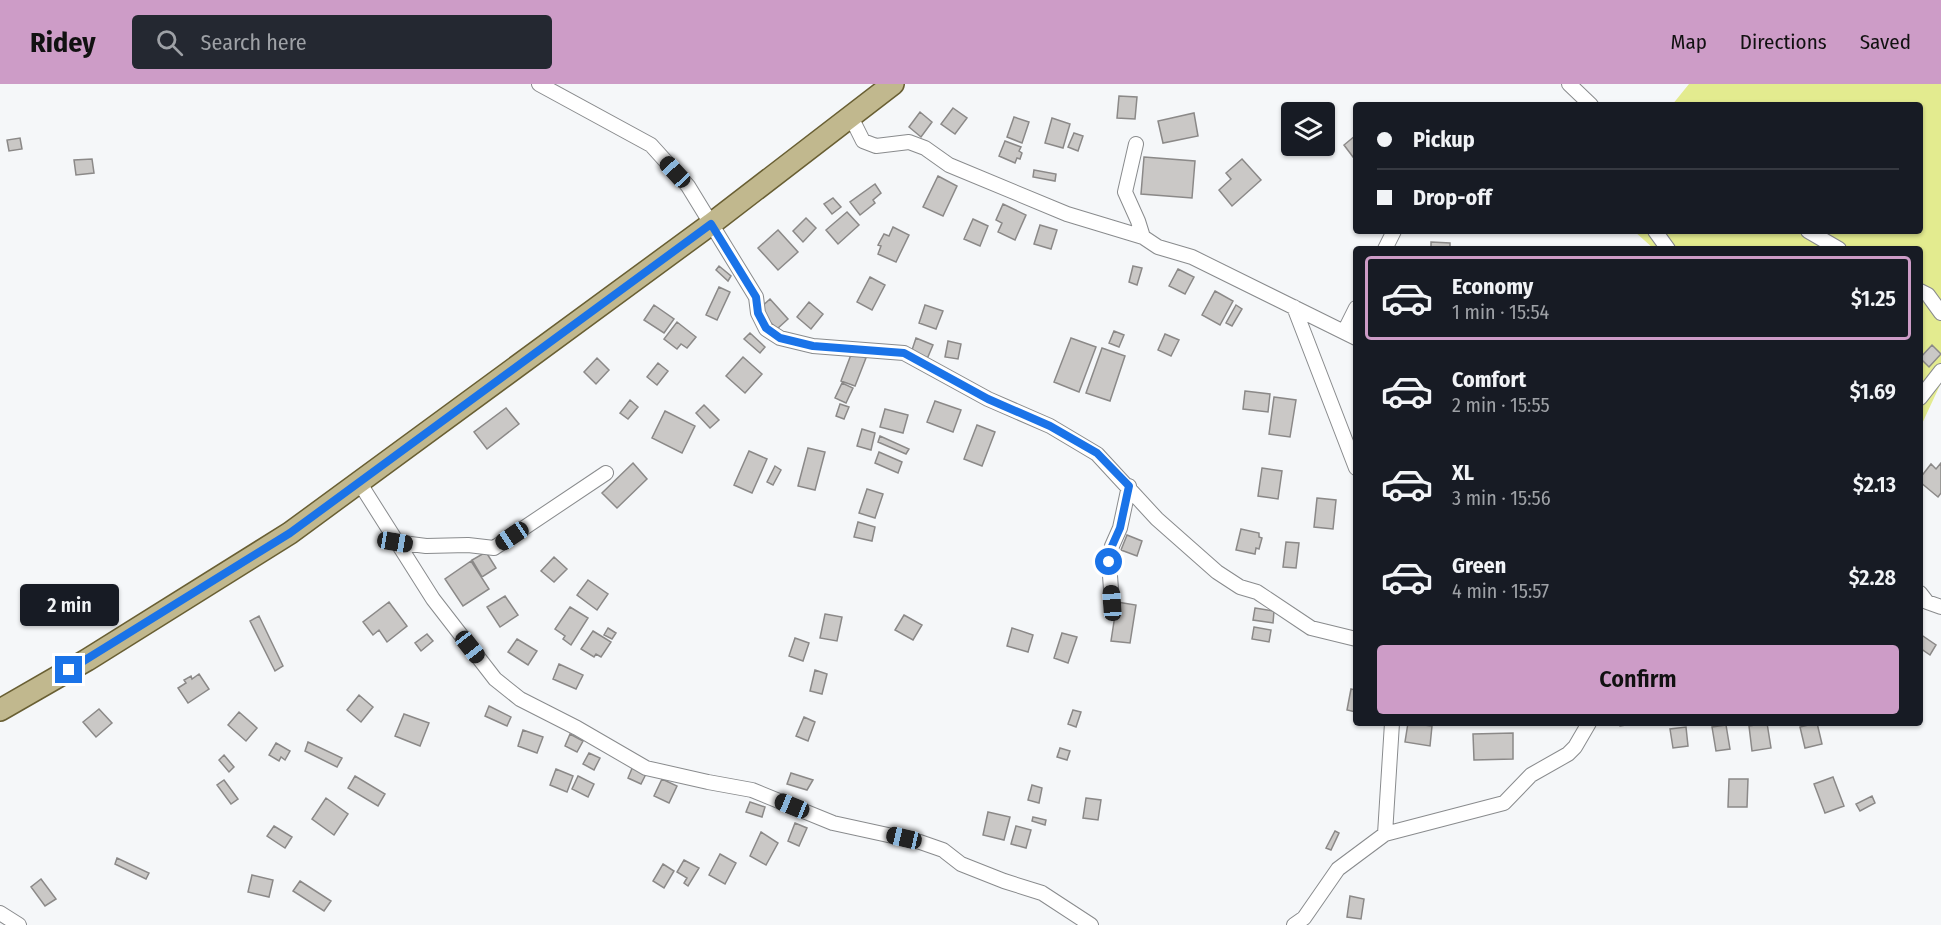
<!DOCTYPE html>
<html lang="en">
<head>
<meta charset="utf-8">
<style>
  :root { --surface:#171b24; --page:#242831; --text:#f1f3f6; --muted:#9ea1a6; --line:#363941; --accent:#cd9cc7 }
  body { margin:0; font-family:"Fira Sans Condensed",sans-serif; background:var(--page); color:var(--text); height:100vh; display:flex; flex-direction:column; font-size:22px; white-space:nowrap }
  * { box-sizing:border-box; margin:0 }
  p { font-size:20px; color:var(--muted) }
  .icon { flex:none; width:33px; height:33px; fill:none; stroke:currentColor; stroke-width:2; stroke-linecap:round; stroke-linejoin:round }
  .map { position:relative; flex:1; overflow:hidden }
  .details { position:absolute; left:1353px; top:162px; width:570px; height:480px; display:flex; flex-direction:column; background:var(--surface); border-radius:6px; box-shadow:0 2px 4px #0004 }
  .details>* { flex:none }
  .top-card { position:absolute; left:1353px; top:18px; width:570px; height:132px; border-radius:6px; box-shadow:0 2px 4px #0004; display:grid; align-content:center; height:132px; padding:0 24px; background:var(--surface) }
  .controls { position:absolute; left:1281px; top:18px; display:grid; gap:12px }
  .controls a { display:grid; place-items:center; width:54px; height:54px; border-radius:6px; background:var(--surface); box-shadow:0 2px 4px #0004; font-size:30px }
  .end { position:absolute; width:27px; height:27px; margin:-14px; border:8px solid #1a73e8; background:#fff; box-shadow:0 0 0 3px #fff }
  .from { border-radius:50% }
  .bubble { position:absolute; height:42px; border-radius:6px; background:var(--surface); box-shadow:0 2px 4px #0004; font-size:20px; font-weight:600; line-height:42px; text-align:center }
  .car { position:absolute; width:18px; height:36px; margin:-18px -9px; border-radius:8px; box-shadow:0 0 4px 2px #0007; background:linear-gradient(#222 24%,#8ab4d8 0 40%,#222 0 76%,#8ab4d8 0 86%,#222 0) }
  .top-card b { display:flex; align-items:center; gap:21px; height:57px; font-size:22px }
  .top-card b+b { border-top:2px solid var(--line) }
  .top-card i { width:15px; height:15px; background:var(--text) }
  ul { padding:10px 0 0; list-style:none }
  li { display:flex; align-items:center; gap:18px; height:84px; margin:0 12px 9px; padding:0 12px; border:3px solid transparent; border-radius:6px }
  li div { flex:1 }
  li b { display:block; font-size:22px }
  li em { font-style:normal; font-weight:600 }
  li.active { border-color:var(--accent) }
  li>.icon { width:54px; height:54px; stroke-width:1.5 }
  .button { display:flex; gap:12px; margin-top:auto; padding:12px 24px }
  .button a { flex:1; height:69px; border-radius:6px; background:var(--accent); color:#111; font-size:24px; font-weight:600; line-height:69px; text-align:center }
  header { display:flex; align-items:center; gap:36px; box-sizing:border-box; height:84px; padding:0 30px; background:var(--accent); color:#111 }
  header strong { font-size:28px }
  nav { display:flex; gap:33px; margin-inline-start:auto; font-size:21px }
  .search { width:420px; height:54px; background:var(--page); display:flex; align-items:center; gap:15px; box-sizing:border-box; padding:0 21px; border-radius:6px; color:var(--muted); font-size:22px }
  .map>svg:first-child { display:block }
  .green { fill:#e3eb8f }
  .building { fill:#cac8c6; stroke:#8b8988; stroke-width:1.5 }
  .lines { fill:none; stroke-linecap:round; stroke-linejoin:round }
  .minor-casing { stroke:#898b8d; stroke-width:16 }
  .primary-casing { stroke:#695f33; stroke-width:24 }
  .minor { stroke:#fff; stroke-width:14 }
  .primary { stroke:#c1b88e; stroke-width:21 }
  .route { stroke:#1a73e8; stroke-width:8 }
</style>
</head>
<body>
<header>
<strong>Ridey</strong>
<div class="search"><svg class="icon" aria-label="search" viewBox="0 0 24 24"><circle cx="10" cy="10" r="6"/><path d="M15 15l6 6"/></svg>Search here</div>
<nav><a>Map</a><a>Directions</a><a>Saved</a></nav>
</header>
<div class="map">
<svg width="1941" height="841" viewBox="0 0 1941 841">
  <rect width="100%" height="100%" fill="#f5f7f9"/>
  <!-- green -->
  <path class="green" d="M1689,0h252v299l-21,45v-179h-266l-20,-18h286v-126h-248z"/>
  <!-- building -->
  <path class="building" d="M1119,12l18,1 -2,22 -18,-1z
    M953,24l14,10 -12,16 -14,-10z
    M920,28l12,10 -11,15 -12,-10z
    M1194,29l4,23 -35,7 -5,-22z
    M1014,33l15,5 -7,21 -15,-6z
    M1052,34l18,6 -7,24 -18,-5z
    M1074,49l9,3 -5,15 -10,-4z
    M1356,51v20l-3,2 -9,-12z
    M20,54l2,11 -13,2 -2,-11z
    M1005,57l16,6 -2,4 3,2 -2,6 -3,-1 -2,5 -16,-7z
    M1144,73l51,4 -3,37 -51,-4z
    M92,75l2,14 -18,2 -2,-15z
    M1242,75l19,21 -29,26 -13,-16 12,-11 -5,-6z
    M1034,86l22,4 -1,7 -22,-4z
    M938,92l19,10 -14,30 -20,-9z
    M875,100l6,9 -8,7 2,3 -15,12 -10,-13z
    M833,114l8,9 -9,7 -8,-10z
    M1003,120l23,11 -11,25 -17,-8 4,-9 -6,-3z
    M847,128l12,13 -21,19 -12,-14z
    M806,134l10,10 -13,14 -10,-11z
    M973,135l15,7 -8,20 -16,-7z
    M1040,141l17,5 -6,19 -17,-5z
    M893,143l16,8 -13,27 -18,-8 3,-8 -3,-1 6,-11 5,2z
    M778,146l20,22 -20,18 -20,-22z
    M1431,158l19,1v6h-19z
    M719,182l12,10 -3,5 -12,-11z
    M1133,182l9,2 -5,17 -8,-3z
    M1178,185l16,8 -9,17 -16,-8z
    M870,193l15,8 -13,25 -15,-8z
    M719,203l11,5 -13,28 -11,-5z
    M1215,207l18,10 -13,24 -18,-10z
    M770,215l18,20 -11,10 -19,-19z
    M809,218l14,12 -12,15 -14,-12z
    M654,221l20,14 -10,14 -20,-13z
    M925,221l18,6 -7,18 -17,-6z
    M1236,221l6,4 -10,17 -6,-3z
    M677,238l19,15 -9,11 -6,-4 -4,5 -13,-10z
    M1114,247l10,4 -5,12 -10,-4z
    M750,249l15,14 -5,6 -16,-14z
    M1165,250l14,6 -8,16 -13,-6z
    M916,254l17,7 -6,14 -16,-6z
    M1071,254l25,9 -17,45 -25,-10z
    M948,257l13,3 -3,15 -13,-2z
    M1932,261l9,9 -12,13 -9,-9z
    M1102,264l23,8 -15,45 -24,-8z
    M852,268l14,6 -11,28 -14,-5z
    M743,273l19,17 -17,19 -19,-17z
    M597,274l12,12 -13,14 -12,-12z
    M658,279l10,8 -11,14 -10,-8z
    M842,299l11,5 -7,15 -11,-5z
    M1245,307l25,3 -2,18 -25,-3z
    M1274,313l22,3 -6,37 -21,-3z
    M630,316l8,7 -10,12 -8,-6z
    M935,317l26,9 -8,22 -26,-10z
    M840,320l9,3 -5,12 -8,-3z
    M704,321l15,15 -9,8 -14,-15z
    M506,324l13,16 -32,25 -13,-17z
    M885,325l23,6 -5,18 -23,-6z
    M665,327l30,15 -13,27 -30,-15z
    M977,341l18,7 -13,34 -18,-7z
    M862,345l13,4 -4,17 -14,-4z
    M880,352l29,13 -3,5 -28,-12z
    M808,364l17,4 -10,38 -17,-4z
    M749,367l18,8 -15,34 -18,-8z
    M879,368l23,10 -4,11 -23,-10z
    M633,379l14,16 -30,29 -15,-15z
    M1941,379v30l-3,4 -18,-15v-4l11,-14 5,5z
    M775,382l6,4 -8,15 -6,-3z
    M1262,384l20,3 -4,28 -20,-3z
    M867,405l16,5 -8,24 -16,-5z
    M1317,414l19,2 -3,29 -19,-2z
    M858,438l17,5 -3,14 -18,-4z
    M1241,445l18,4v4l3,1 -3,11 -3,-1 -1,6 -19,-4z
    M1127,451l15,6 -5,15 -16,-6z
    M1286,458l13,1 -3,25 -13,-1z
    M486,468l10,16 -14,9 -10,-17z
    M554,473l13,12 -13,13 -13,-11z
    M471,477l18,28 -26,17 -18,-27z
    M588,496l20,14 -11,16 -20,-15z
    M505,512l13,19 -18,12 -13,-20z
    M389,518l18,24 -20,16 -8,-12 -6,5 -10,-13z
    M1117,518l19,3 -6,38 -19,-2z
    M570,523l18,11 -17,27 -8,-6 2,-3 -10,-7z
    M1255,524l19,3 -1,12 -20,-3z
    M825,530l17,3 -5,24 -17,-3z
    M904,531l18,10 -9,15 -18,-10z
    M259,532l24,50 -8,5 -25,-50z
    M1254,543l17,3 -2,12 -17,-3z
    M608,544l8,5 -4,6 -8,-4z
    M1012,544l21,7 -5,17 -21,-6z
    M593,547l18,11 -10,15 -5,-3 -2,3 -13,-8z
    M1062,549l15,4 -9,26 -14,-5z
    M427,550l6,7 -12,10 -6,-8z
    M1920,550l16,11 -6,10 -10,-7z
    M795,554l14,5 -6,18 -14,-5z
    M517,555l20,12 -9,14 -20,-13z
    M559,580l24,11 -7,14 -23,-10z
    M815,586l12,4 -5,20 -12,-3z
    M199,590l10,15 -21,14 -10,-15 8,-5 -2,-3 7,-4 1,3z
    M1351,605l5,1v22l-9,-2z
    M359,611l14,12 -12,15 -14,-12z
    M489,622l22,11 -4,9 -22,-10z
    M99,625l13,14 -16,14 -13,-15z
    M1073,626l8,2 -5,15 -8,-3z
    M239,628l18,16 -11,13 -18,-16z
    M404,630l25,9 -9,23 -25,-10z
    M804,633l11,5 -7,19 -12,-5z
    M1408,639l24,3 -2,20 -25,-4z
    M1619,639h20l-19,3z
    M1767,639l4,25 -19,3 -3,-25z
    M1817,639l5,21 -17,4 -5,-21z
    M1726,641l4,24 -14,2 -4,-24z
    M1686,643l2,19 -15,2 -3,-19z
    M523,646l20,7 -6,16 -19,-7z
    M1513,649v26l-39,1 -1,-26z
    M570,650l13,7 -6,11 -12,-6z
    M308,658l34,16 -5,9 -32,-16z
    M276,659l14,8 -5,9 -4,-3 -2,4 -10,-6z
    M1060,664l10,3 -3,9 -10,-3z
    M589,669l11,5 -6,12 -11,-6z
    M224,671l10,12 -5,5 -10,-12z
    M633,682l14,6 -6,12 -13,-6z
    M556,685l17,7 -6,16 -17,-7z
    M791,689l22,7 -6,10 -20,-6z
    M355,692l30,18 -7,12 -30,-18z
    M578,692l16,8 -6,13 -16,-8z
    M1833,693l11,29 -19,7 -11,-29z
    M662,695l15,7 -8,17 -15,-7z
    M1729,695h19l-1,28h-19z
    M224,696l14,19 -7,5 -14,-19z
    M1032,701l10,3 -3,15 -11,-3z
    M1872,712l3,7 -15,8 -4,-7z
    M326,714l22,16 -14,21 -22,-16z
    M1086,714l15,2 -3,20 -15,-2z
    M750,718l15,5 -3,10 -16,-5z
    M988,728l22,5 -6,23 -21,-5z
    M1033,733l13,3 -1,5 -13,-4z
    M795,739l12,5 -8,18 -11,-5z
    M274,742l18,11 -7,11 -18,-12z
    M1016,742l15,4 -5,18 -15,-4z
    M1335,747l4,2 -8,17 -5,-2z
    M761,748l17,11 -12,22 -16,-9z
    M720,770l16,9 -11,21 -16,-9z
    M117,774l32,15 -3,6 -31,-15z
    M684,776l15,8 -11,18 -4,-3 3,-5 -10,-6z
    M663,780l11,7 -10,17 -11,-7z
    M252,791l21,5 -4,17 -21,-5z
    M41,795l15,20 -11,7 -14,-19z
    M300,797l31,20 -7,10 -31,-20z
    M1350,812l14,3 -3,20 -14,-2z"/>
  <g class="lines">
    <defs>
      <path id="minor" d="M539,0l112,61 37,41 68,111 2,16 8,16 14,9 33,8 91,7 84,46 62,27 47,28 60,65 60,53 23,15 17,5 54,36 45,11
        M1569,0l22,21
        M851,33l12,24 13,5 33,-4 16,6 24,17 118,49 76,23 15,10 34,10 164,81
        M1136,60l-11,48 13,29 5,16
        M1655,147l13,18
        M1808,147l31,18
        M1385,165l9,-18
        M1920,207l8,4 13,18
        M1294,223l62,161
        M1344,248l12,-24
        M1920,314l21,-27
        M359,398l74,117 62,80 25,20 57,29 69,40 62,14 44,8 81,33 87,19 23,8 18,14 43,17 38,12 49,32
        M395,458l31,4 42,-1 26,3 112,-75
        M1920,509l7,9 14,5
        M1112,519l-3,-41 3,-16 8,-18 9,-42
        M1385,750l7,-111
        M0,829l19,12
        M1294,841l10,-7 34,-49 47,-35 119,-31 27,-28 37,-21 7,-7 14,-24"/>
      <path id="primary" d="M0,626l87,-50 203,-127 421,-309 182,-140"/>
    </defs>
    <!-- minor casing -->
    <use href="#minor" class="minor-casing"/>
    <!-- primary casing -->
    <use href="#primary" class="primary-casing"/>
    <!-- minor -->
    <use href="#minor" class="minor"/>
    <!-- primary -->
    <use href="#primary" class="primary"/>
  </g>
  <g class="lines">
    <!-- route -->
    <path class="route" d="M69,586l221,-137 421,-309 45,73 2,16 8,15 14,10 33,8 91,7 84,46 62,27 47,27 32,33 -9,42 -8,18 -3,16"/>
  </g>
</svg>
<div class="controls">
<a><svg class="icon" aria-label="layers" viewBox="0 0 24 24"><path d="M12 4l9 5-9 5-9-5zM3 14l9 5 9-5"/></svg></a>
</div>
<i class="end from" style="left:1109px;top:478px"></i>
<i class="end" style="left:69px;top:586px"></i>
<div class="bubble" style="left:20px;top:500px;width:99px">2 min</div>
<i class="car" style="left:675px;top:88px;rotate:317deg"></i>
<i class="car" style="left:512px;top:452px;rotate:236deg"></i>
<i class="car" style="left:395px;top:458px;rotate:99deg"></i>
<i class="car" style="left:1112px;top:519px;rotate:356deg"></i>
<i class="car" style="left:470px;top:563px;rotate:142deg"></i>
<i class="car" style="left:792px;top:722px;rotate:292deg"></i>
<i class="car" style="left:904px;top:754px;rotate:283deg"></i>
<div class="top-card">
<b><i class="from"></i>Pickup</b>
<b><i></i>Drop-off</b>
</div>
<section class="details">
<ul>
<li class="active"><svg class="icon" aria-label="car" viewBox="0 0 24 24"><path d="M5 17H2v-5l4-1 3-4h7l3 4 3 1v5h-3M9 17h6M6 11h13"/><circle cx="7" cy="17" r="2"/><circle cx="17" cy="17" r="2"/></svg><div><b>Economy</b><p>1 min · 15:54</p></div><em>$1.25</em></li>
<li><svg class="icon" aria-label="car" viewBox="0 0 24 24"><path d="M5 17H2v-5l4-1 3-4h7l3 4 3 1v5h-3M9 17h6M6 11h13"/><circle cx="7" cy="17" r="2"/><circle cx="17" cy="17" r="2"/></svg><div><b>Comfort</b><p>2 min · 15:55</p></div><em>$1.69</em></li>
<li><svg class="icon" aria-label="car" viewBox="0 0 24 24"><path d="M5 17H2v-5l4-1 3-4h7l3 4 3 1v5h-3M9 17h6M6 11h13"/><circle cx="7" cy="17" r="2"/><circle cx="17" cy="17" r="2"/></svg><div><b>XL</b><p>3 min · 15:56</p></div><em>$2.13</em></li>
<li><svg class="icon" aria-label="car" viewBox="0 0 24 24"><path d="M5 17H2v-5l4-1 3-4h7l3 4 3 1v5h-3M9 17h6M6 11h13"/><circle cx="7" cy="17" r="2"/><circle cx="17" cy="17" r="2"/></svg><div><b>Green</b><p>4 min · 15:57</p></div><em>$2.28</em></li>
</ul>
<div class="button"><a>Confirm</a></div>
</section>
</div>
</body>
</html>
